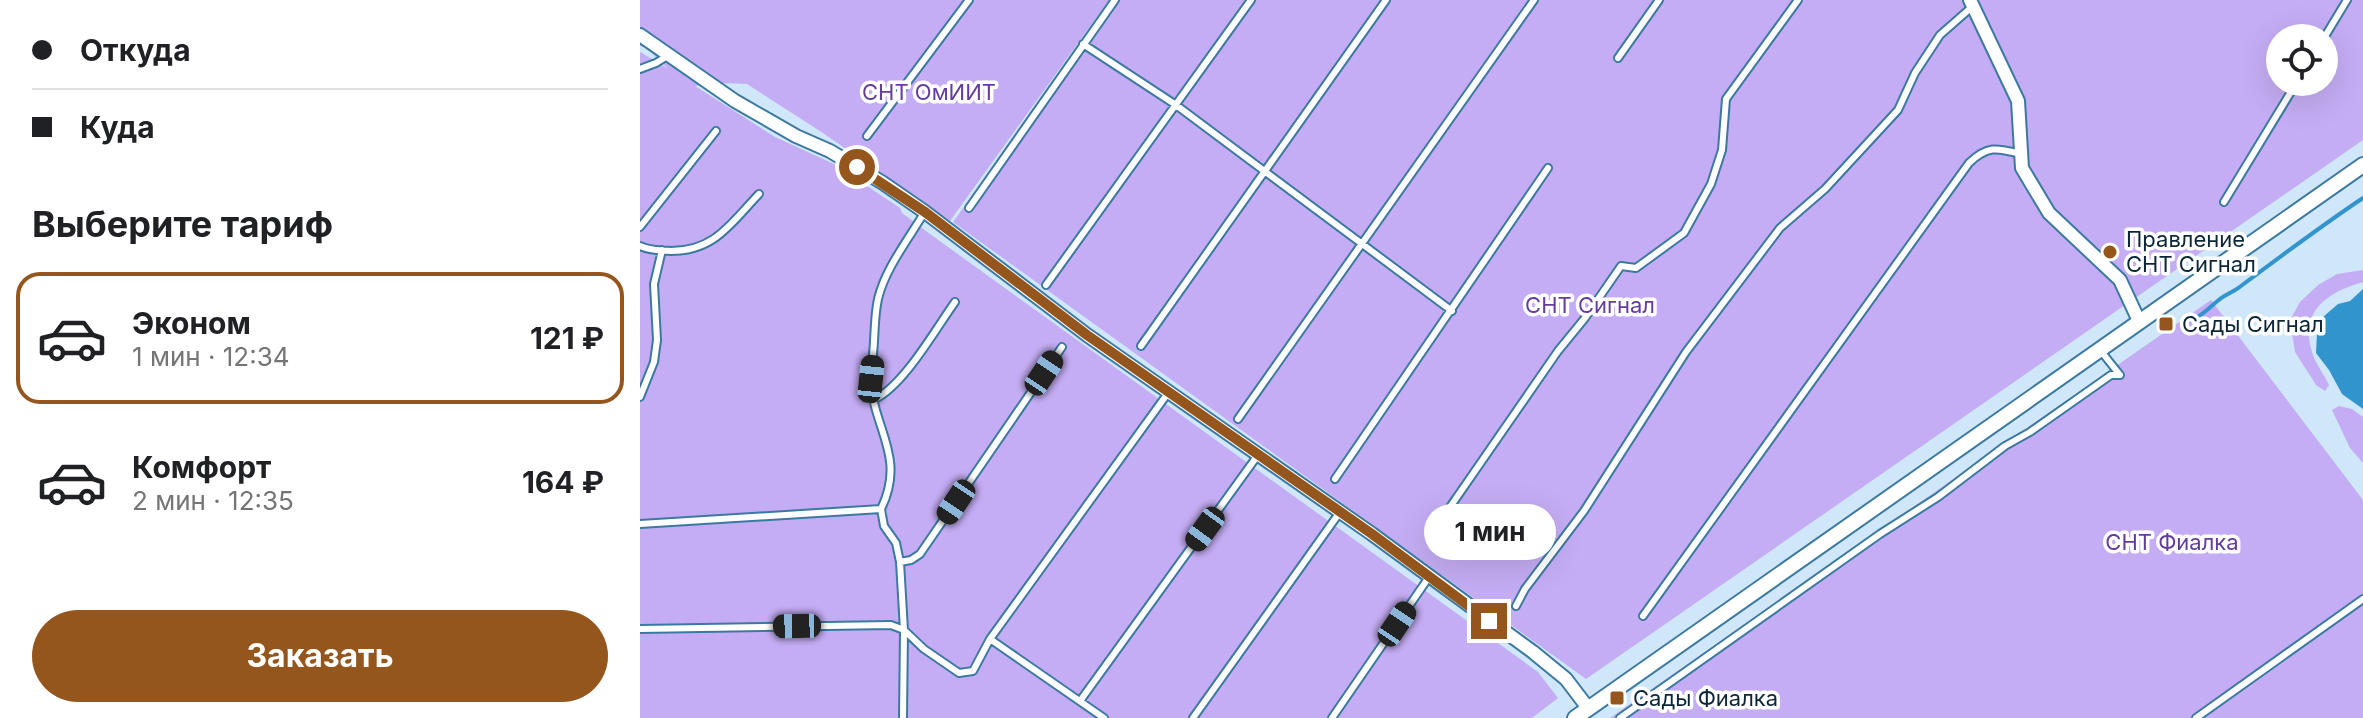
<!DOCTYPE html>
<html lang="ru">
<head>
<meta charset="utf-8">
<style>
  :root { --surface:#fff; --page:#f6f6f6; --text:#202124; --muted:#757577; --line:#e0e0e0; --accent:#94561c }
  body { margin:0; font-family:Inter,sans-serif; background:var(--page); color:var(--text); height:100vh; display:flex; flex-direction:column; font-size:30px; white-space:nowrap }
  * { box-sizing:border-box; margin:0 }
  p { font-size:26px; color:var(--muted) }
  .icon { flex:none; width:44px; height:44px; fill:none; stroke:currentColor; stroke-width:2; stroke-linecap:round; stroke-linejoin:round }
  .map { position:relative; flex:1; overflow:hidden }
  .drawer { display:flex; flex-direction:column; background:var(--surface); width:640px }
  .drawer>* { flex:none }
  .guide { display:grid; align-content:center; height:176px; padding:0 32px; background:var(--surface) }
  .tools { position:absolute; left:1626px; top:24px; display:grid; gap:16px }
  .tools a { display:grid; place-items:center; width:72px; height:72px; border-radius:50%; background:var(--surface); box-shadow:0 8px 32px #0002; font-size:40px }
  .end { position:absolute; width:36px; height:36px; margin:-18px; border:10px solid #94561c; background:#fff; box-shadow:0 0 0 4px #fff }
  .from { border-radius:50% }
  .bubble { position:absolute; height:56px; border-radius:28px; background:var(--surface); box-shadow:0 8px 32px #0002; font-size:26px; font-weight:700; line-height:56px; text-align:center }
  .car { position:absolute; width:24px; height:48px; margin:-24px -12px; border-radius:10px; box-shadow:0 0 6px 2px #0007; background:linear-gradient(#222 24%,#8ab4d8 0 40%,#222 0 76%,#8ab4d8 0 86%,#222 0) }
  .guide b { display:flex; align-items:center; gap:28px; height:76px; font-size:30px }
  .guide b+b { border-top:2px solid var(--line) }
  .guide i { width:20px; height:20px; background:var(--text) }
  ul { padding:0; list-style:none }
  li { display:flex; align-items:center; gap:24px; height:132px; margin:0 16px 12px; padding:0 16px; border:4px solid transparent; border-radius:24px }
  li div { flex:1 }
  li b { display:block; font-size:30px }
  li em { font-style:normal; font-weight:700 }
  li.active { border-color:var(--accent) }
  li>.icon { width:72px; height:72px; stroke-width:1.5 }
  h2 { padding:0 32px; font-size:36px; line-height:96px }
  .action { display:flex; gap:16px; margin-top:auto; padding:16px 32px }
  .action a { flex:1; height:92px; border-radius:48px; background:var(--accent); color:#fff; font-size:32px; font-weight:700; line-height:92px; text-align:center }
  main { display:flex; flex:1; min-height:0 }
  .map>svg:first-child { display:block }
  .green { fill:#c4adf4; fill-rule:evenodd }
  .water { fill:#3294cd }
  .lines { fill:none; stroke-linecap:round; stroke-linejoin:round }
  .stream { stroke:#3294cd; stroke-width:4 }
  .service-casing { stroke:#3c79a0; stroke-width:10 }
  .minor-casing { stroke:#3c79a0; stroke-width:16 }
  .tertiary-casing { stroke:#3c79a0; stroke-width:18 }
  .service { stroke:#fff; stroke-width:6 }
  .minor { stroke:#fff; stroke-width:12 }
  .tertiary { stroke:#fff; stroke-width:14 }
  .route { stroke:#94561c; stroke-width:10 }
  .poi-dot { fill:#94561c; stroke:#fff; stroke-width:3 }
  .labels { text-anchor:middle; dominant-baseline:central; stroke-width:7; stroke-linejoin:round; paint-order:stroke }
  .park-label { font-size:22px; fill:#643c9e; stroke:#fff }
  .poi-label { font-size:22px; fill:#0c2636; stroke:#fff; text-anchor:start }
</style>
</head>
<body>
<main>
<section class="drawer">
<div class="guide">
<b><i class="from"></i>Откуда</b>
<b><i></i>Куда</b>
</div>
<h2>Выберите тариф</h2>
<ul>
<li class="active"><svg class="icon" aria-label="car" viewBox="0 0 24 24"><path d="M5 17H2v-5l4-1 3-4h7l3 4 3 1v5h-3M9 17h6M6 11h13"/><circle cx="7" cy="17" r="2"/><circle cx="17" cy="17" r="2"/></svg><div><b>Эконом</b><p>1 мин · 12:34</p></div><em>121 ₽</em></li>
<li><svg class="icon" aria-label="car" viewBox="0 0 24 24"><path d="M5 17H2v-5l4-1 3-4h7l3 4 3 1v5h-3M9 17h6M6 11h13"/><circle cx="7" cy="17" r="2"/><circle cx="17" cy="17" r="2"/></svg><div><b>Комфорт</b><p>2 мин · 12:35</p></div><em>164 ₽</em></li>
</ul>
<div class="action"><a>Заказать</a></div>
</section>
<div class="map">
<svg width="1723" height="718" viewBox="0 0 1723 718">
  <rect width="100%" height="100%" fill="#cfe7f9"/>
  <!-- green -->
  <path class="green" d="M0,0h469l-159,221 -127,-88 -76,-49 -25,-1 -27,3 80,51 59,27 66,44 2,5 28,21 608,438 20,26 -26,20h-892v-666l27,16 -21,-21 -6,-1z
    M473,0h1250v140l-777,539 -633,-457zM1640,38h44v44h-44z
    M1723,270v12c-35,10 -64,29 -51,70 3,11 12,22 17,33l-4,6 -9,-6 -21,-33 -5,-32 10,-18 18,-17 19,-11z
    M1571,300l152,200v218h-753z
    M1699,406l13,3 11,8v46l-13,-15 -18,-38z"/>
  <!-- water -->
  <path class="water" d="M1723,289v120l-21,-15 -13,-24 -13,-17 1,-20 6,-16 15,-13 12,-3z"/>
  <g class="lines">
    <!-- stream -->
    <path class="stream" d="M1544,322c16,-3 23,-13 36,-23 7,-5 15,-8 21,-13 40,-30 80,-60 122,-88"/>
    <defs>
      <path id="service" d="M1684,38l23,-38
        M443,44l93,61 276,206
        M978,58l41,-58
        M0,69l16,-6 13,-8
        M227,136l102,-136
        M1584,202l73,-120
        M329,208l146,-208
        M0,227l76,-96
        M0,246c10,5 20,4 31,5 44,0 60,-28 88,-57
        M406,285l205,-285
        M501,346l245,-346
        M1460,350l20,25
        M0,397l14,-35 3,-22 -3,-56 8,-34
        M235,399c29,-14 60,-69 80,-97
        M598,419l296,-419
        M695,479l213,-311
        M241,509c26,-53 -9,-81 -10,-130 0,-8 2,-17 2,-25 2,-18 1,-37 5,-55 7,-30 30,-59 46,-86
        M0,524l241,-15 3,17 12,17 4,19 4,68 -1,88
        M790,536l128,-185 27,-33 36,-52 15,2 48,-35 27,-49 11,-34 4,-51 72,-99
        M260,562l11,-2 9,-6 142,-207
        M876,606l9,-17 59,-78 102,-159 94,-124 45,-39 73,-79 17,-37 25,-38 33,-29
        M1003,616l326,-453c19,-18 28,-15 52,-9
        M0,629l251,-4 13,5 20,19 35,24 14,-2 17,-32 114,79
        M350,639l178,-246
        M440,701l178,-246
        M553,718l147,-206
        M692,718l97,-141
        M980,718l260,-184 58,-37 67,-51 25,-14 81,-57h9
        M1556,718l167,-119"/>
      <path id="minor" d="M1330,0l48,101 4,67 27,45 71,67 19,41
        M0,35l95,66 61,35 34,15 53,32 42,29 162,123 285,199 161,118 33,27 22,29"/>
      <path id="tertiary" d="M935,718l788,-553"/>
    </defs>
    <!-- service casing -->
    <use href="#service" class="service-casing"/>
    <!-- minor casing -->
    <use href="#minor" class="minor-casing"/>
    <!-- tertiary casing -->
    <use href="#tertiary" class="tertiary-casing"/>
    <!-- service -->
    <use href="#service" class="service"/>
    <!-- minor -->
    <use href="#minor" class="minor"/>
    <!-- tertiary -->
    <use href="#tertiary" class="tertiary"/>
  </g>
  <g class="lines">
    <!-- route -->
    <path class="route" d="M217,167l68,45 162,123 285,199 117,87"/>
  </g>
  <!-- markers -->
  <g class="poi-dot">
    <circle cx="1470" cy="252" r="8"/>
    <rect x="1518" y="316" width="16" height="16" rx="4"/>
    <rect x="969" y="690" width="16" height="16" rx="4"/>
  </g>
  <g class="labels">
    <!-- park labels -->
    <g class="park-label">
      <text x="289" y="92">СНТ ОмИИТ</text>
      <text x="950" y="305">СНТ Сигнал</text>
      <text x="1532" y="542">СНТ Фиалка</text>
    </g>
    <!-- poi labels -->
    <g class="poi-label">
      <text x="1486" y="239">Правление<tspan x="1486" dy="25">СНТ Сигнал</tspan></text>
      <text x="1542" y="324">Сады Сигнал</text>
      <text x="993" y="698">Сады Фиалка</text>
    </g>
  </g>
</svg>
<div class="tools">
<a><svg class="icon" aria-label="locate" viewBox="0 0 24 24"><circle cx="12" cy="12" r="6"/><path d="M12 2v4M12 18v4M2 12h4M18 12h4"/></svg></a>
</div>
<i class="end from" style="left:217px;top:167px"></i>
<i class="end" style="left:849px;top:621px"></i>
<div class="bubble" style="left:784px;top:504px;width:132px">1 мин</div>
<i class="car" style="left:404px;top:373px;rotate:34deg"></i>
<i class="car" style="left:231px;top:379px;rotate:6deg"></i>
<i class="car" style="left:316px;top:502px;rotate:214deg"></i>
<i class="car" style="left:565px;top:529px;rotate:216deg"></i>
<i class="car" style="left:757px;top:624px;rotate:34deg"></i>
<i class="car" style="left:157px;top:626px;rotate:269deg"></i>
</div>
</main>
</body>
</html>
